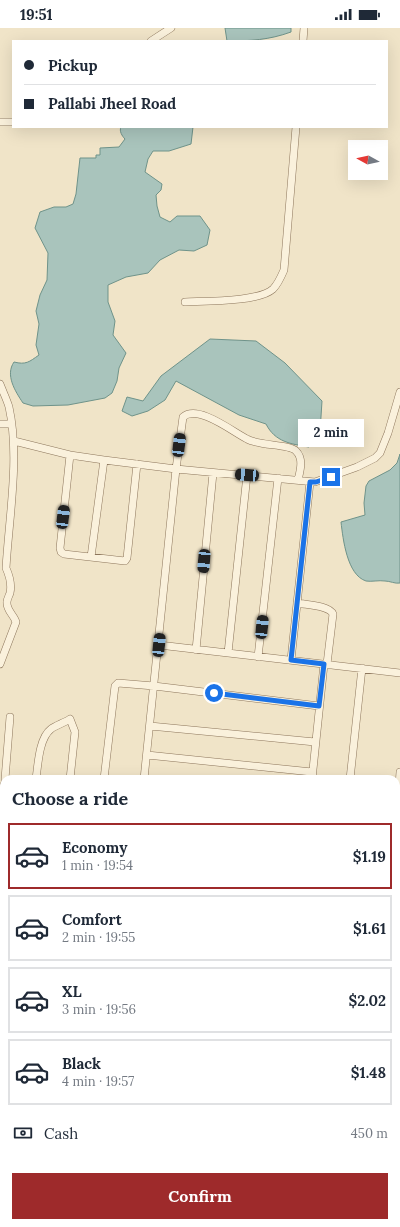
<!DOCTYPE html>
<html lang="en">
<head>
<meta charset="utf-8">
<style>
  :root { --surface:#fff; --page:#f2f2f3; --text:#1f2937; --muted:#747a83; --line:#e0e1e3; --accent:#9e2a2b }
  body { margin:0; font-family:Lora,serif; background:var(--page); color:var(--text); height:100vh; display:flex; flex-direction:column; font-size:15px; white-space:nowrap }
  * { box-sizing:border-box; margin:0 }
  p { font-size:13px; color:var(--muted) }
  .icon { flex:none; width:22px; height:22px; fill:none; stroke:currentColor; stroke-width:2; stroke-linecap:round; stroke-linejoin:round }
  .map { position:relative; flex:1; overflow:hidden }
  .panel { position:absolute; left:0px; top:747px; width:400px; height:452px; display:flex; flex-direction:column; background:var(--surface); border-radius:12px 12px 0 0; box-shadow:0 4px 16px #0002 }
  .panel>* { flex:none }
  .banner { position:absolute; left:12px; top:12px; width:376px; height:88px; border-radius:0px; box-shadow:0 4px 16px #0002; display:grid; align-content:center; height:88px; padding:0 12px; background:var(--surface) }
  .needle { width:26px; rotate:278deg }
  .buttons { position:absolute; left:348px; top:112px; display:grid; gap:8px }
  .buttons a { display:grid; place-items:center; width:40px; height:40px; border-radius:0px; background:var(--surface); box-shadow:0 4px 16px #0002; font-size:20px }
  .end { position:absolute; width:18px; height:18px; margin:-9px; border:5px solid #1a73e8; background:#fff; box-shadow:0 0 0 2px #fff }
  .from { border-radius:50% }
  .bubble { position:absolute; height:28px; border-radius:0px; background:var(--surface); box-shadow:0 4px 16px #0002; font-size:13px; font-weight:700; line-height:28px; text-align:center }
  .car { position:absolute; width:12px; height:24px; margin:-12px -6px; border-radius:5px; box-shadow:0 0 3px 1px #0007; background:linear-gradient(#222 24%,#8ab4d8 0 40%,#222 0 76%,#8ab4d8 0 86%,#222 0) }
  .banner b { display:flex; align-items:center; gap:14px; height:38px; font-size:15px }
  .banner b+b { border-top:1px solid var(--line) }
  .banner i { width:10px; height:10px; background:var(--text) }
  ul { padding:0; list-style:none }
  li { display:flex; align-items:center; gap:12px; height:66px; margin:0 8px 6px; padding:0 4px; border:2px solid var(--line); border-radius:0px }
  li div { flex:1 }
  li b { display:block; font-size:15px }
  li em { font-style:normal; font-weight:700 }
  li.active { border-color:var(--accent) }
  li>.icon { width:36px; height:36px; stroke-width:1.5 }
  h2 { padding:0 12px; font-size:18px; line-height:48px }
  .pay { display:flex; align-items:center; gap:10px; height:44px; padding:0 12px; font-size:15px }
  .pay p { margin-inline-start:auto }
  .button { display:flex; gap:8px; margin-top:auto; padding:8px 12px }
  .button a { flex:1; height:46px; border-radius:0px; background:var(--accent); color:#fff; font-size:16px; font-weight:700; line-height:46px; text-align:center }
  .status { display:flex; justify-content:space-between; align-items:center; height:28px; padding:0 20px; background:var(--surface); direction:ltr }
  .status svg { height:11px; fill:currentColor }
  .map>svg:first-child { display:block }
  .water { fill:#a9c4bc; stroke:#6f938a }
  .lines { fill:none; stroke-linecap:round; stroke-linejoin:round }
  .canal { stroke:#a9c4bc; stroke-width:6 }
  .minor-casing { stroke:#8d765c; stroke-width:8 }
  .minor { stroke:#faf1dc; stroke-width:7 }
  .route { stroke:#1a73e8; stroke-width:5 }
</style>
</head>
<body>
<div class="status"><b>19:51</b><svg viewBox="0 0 49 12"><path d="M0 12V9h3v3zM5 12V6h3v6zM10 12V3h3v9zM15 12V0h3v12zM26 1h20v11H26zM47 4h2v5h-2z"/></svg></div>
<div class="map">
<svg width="400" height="1199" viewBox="0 0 400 1199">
  <rect width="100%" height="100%" fill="#f0e4c8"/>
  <!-- water -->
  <path class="water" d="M225,0h66v4c-22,8 -41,9 -64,9z
    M121,99h72l-2,17 -22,7h-16l-5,8 -3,13 17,12 -1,6 -5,5 1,11 3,11 10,5 7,-6h23l10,14 -3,15 -13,6 -15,-1 -19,10 -12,13 -22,4 -18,8v17l7,19 -2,14 13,18 -7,15 -2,13 -5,12 -7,5 -37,7 -35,1 -10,-3c-8,-12 -18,-28 -9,-41 12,3 15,0 25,-7l-3,-10 3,-21 -3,-13 4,-16 7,-15 1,-27 -13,-25 5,-16 14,-5h12l7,-3 3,-10 4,-36h16v-3h4v-7l19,-1 6,-8c-3,-3 -6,-8 -4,-12z
    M210,311l46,2 29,22 37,38 -2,31 -11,15c-18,-3 -34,-5 -43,-23l-27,-9 -63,-34 -11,19 -17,11 -16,5 -10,-5 5,-14 16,4 18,-25z
    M400,426v129c-5,1 -10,-2 -15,-2 -6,-1 -14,1 -19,0 -19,-6 -23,-42 -25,-59l24,-7 -1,-12 2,-17 3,-5 21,-11 7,-7z
    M0,944l4,3v43l-4,-3z
    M0,1048h4v147h162l2,4h-168z
    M168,1195h33l2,4h-33z"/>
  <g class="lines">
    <!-- canal -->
    <path class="canal" d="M396,984l4,3
      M396,1028l4,-7
      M390,1199v-4"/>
    <defs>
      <path id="minor" d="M151,13l20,-13
        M303,13l1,-13
        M0,94h13
        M185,274c20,-1 74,0 88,-13 5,-5 8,-12 11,-19l12,-143
        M0,356c3,8 7,16 9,23 11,50 0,110 -3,161 4,9 6,16 4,25 -1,3 -3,6 -3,9 -1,8 7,13 9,20l-16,42
        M0,396h11
        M14,413l56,14 34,5 72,9 139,13 42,-15 18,-9 5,-5 8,-20 12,-41
        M70,427l-10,93 1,4 3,2 61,7 2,-3 10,-94
        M91,529l13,-97
        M297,575c9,2 32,2 36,11l-6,50
        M159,617l241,28
        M196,622l17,-177
        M228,625l19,-178
        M258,629l20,-179
        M291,632l19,-178
        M150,698l165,16
        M147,727l165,17
        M5,751l5,-62
        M36,751c2,-14 3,-41 15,-50 5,-4 13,-6 19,-10l5,13 -5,47
        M104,751l11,-93 3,-3 36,3 165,20
        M144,751l32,-310 7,-52c15,-13 50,15 64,22 12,7 43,5 49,12 8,8 4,20 2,29
        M312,751l12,-115
        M350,751l12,-111
        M396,796l4,-52
        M0,803l4,-46
        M0,811h4
        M396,847h4
        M0,910l4,2
        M396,958h4
        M239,1195l1,4
        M269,1199l1,-4
        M305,1199l1,-4
        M349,1199v-4
        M400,1199v-21"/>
    </defs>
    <!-- minor casing -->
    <use href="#minor" class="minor-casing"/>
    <!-- minor -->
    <use href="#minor" class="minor"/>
  </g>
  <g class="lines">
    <!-- route -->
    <path class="route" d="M214,665l105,13 5,-42 -33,-4 19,-178h6l15,-5"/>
  </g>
</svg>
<div class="buttons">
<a><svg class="needle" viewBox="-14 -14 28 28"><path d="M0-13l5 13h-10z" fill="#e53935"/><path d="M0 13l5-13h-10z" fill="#747a83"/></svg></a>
</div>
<i class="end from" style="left:214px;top:665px"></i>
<i class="end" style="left:331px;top:449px"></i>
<div class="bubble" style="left:298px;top:391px;width:66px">2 min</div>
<i class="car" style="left:179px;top:417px;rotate:7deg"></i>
<i class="car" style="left:247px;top:447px;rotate:274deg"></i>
<i class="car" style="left:63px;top:489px;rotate:7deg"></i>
<i class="car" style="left:204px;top:533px;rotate:185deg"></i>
<i class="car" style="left:262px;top:599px;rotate:6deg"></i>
<i class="car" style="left:159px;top:617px;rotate:6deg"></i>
<div class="banner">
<b><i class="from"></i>Pickup</b>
<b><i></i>Pallabi Jheel Road</b>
</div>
<section class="panel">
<h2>Choose a ride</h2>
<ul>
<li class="active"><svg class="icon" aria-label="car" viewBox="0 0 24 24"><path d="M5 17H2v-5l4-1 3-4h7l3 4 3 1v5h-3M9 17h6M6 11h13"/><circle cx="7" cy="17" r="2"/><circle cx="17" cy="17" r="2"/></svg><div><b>Economy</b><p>1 min · 19:54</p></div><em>$1.19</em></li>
<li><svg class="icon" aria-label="car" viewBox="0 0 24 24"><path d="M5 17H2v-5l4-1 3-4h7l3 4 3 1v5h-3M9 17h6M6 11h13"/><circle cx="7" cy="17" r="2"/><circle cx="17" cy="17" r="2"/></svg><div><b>Comfort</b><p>2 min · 19:55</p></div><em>$1.61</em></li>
<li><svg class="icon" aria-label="car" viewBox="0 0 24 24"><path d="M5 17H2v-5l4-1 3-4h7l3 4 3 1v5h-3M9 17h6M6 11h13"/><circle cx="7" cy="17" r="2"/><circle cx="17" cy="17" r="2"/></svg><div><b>XL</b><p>3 min · 19:56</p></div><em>$2.02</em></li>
<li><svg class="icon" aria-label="car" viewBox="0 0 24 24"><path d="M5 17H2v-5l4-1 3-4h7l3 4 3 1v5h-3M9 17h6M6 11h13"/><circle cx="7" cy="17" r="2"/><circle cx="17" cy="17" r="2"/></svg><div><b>Black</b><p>4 min · 19:57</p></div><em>$1.48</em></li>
</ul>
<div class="pay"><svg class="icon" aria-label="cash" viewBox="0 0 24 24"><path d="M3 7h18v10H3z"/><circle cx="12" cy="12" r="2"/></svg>Cash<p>450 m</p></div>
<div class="button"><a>Confirm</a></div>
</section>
</div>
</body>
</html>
